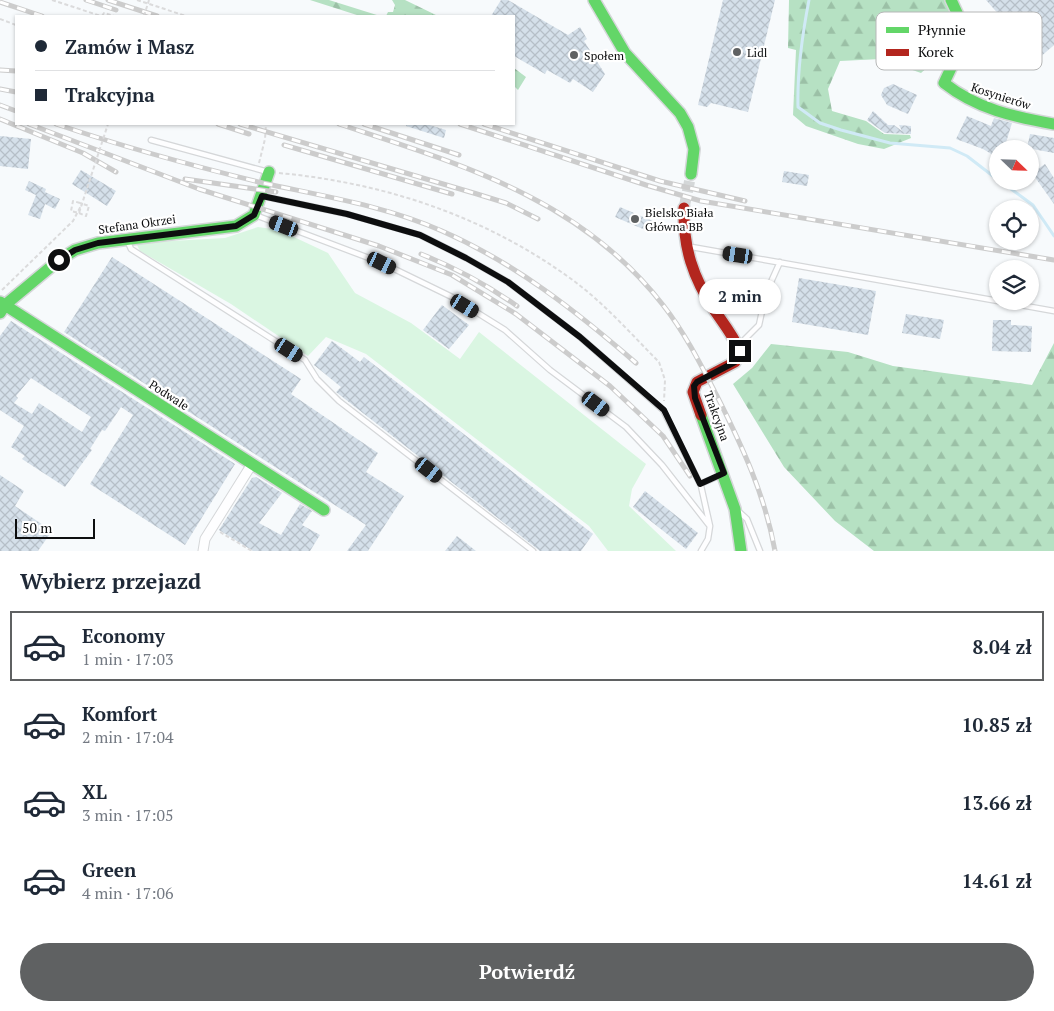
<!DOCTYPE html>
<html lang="pl">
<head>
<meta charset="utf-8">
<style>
  :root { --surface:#fff; --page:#f2f2f3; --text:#1f2937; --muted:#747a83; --line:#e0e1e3; --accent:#5f6162 }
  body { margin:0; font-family:"PT Serif",serif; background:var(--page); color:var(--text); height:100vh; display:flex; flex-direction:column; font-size:19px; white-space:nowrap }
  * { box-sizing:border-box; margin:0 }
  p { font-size:16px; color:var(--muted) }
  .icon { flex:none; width:28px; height:28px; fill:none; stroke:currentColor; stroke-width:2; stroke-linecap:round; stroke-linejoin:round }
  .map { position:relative; height:551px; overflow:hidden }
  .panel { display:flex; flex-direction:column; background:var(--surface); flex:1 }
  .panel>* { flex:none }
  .guide { position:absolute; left:15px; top:15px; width:500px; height:110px; border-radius:0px; box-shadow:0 1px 4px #0004; display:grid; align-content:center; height:110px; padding:0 20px; background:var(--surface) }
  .needle { width:32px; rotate:113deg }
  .buttons { position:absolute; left:989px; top:140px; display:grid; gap:10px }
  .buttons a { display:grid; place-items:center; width:50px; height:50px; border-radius:50%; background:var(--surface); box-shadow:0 1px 4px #0004; font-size:25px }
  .scale { position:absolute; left:15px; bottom:12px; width:80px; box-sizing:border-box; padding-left:5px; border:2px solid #0d0e0f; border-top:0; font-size:14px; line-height:18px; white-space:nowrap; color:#0d0e0f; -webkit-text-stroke:4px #fff; paint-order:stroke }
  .end { position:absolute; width:22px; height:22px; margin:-11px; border:6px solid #0d0e0f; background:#fff; box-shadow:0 0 0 2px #fff }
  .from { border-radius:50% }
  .bubble { position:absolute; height:35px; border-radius:18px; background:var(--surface); box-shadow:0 1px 4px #0004; font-size:16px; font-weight:700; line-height:35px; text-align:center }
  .car { position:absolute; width:15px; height:30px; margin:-15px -8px; border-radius:6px; box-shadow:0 0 4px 1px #0007; background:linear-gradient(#222 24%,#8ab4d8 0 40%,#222 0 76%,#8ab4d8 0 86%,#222 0) }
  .guide b { display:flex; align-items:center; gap:18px; height:48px; font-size:19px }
  .guide b+b { border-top:1px solid var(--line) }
  .guide i { width:12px; height:12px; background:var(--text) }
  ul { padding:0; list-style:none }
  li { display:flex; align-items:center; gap:15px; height:70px; margin:0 10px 8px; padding:0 10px; border:2px solid transparent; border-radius:0px }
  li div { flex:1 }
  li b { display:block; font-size:19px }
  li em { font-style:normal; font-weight:700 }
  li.on { border-color:var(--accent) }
  li>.icon { width:45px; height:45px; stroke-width:1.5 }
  h2 { padding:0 20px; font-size:22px; line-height:60px }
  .primary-button { display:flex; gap:10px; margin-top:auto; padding:10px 20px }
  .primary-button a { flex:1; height:58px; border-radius:30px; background:var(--accent); color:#fff; font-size:20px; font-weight:700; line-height:58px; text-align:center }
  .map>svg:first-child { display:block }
  .green { fill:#daf6e2 }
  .forest { fill:url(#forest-firs) }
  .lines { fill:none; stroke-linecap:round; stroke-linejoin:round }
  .stream { stroke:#d0eaf6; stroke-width:3 }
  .building { fill:url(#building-cross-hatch); fill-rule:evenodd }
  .secondary-tunnel { stroke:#d4d7d8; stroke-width:11; stroke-dasharray:11 5.5; stroke-linecap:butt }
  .lane-casing { stroke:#d5d7d9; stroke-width:7 }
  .street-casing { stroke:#d5d7d9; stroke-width:11 }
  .fast-casing { stroke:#d5d7d9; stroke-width:14 }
  .jam-casing { stroke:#d5d7d9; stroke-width:14 }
  .path { stroke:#dbdbdc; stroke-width:2; stroke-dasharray:4 2.5; stroke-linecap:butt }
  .lane { stroke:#fefeff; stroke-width:4.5 }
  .street { stroke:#fefeff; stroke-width:9 }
  .fast { stroke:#63d668; stroke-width:11 }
  .jam { stroke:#b3261e; stroke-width:11 }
  .rail-casing { stroke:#ccc; stroke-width:5 }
  .rail { stroke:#fff; stroke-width:3; stroke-dasharray:9; stroke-linecap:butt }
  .path-bridge { stroke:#dbdbdc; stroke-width:2; stroke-dasharray:4 2.5; stroke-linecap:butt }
  .route { stroke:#0d0e0f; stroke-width:6 }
  .poi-dot { fill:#5f6162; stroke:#fff; stroke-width:2 }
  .labels { text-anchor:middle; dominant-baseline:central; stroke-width:4.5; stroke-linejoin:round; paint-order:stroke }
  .poi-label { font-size:12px; fill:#0d0e0f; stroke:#fff; text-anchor:start }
  .street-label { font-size:12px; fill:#0d0e0f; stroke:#fff }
  .key { fill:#fff; stroke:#b6b7b7; stroke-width:1 }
  .key-label { font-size:14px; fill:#0d0e0f }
</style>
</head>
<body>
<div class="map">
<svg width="1054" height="551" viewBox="0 0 1054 551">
  <defs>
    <pattern id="forest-firs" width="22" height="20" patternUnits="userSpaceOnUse" patternTransform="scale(1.25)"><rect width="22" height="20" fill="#b6e1c3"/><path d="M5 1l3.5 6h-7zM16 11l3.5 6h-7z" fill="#9bc0a6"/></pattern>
    <pattern id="building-cross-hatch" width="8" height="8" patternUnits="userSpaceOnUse" patternTransform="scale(1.25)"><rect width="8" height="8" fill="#d5e0ea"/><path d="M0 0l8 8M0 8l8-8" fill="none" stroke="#b6bfc8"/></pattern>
  </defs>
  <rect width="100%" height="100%" fill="#f7fafc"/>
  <!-- green -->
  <path class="green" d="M258,227l21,3 49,23 27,40 56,30 49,36 19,-27 167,132 -14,25 -3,17 47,45h-68l-19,-25 -223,-172 -40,-17 -18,19 -77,-52 -91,-53 -4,-8 89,-5z"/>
  <!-- forest -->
  <path class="forest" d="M310,0h19l51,16h-20z
    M392,0h13l33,16h-52l2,-4h5l2,-7z
    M789,0h158l11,25 -5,19 -32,29 -40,-14 -41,2 -12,28 4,22 34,10 18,13 26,1 1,3 -27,11 -26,-5 -52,-18 -13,-11 3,-65 -8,-2z
    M514,68l12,9 -8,13 -4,-4z
    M1054,343v208h-180l-39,-30 -51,-54 -51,-83 19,-16 19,-24 77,8 45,14 139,19z"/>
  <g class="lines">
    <!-- stream -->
    <path class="stream" d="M809,0c-7,36 -12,70 -11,107l22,16 21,7 49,13 60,5 17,8 31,24
      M1000,181l33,24 21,31"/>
  </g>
  <!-- building -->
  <path class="building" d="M501,0h7l60,35 12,-8 7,12 -3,2 21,33 -12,18 -20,-13 -3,4 -23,-13 -2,4 -31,-18v-40h-23z
    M723,0h52l-27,112 -37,-9 -4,4 -9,-2z
    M986,0h68v45l-16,14z
    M893,84l24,11 -9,19 -21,-9 -6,-10 3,-7z
    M873,111l15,14h6l8,6 -3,-6 12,1v8l-26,-1 -18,-13z
    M967,116l24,10 3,-8 18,5 -8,26h-6v9l-15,-9 -27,-10z
    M406,124h20l20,6 -2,8 -38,-12z
    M1030,134l24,4v15l-27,-5z
    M0,136l31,3 -3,30 -28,-3z
    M1045,164l9,14v26l-22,-31z
    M81,170l35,21 -9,15 -35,-22z
    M784,171l25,4 -2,11 -25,-4z
    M29,181l17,8 -1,3 15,7 -5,10 -10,-5 -5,15 -12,-4 8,-20 -11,-5z
    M620,207l35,15 -5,10 -35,-15z
    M112,257l189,122 -10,15 87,59 -12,19 38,24 -36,55h-21l19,-26 -302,-193z
    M799,278l77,13 -8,44 -76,-13z
    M442,305l27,20 -20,24 -26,-19z
    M906,314l38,6 -4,19 -38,-6z
    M993,320h18v5l21,1 -1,26 -39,-1z
    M11,321l224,143 -50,81 -95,-61 43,-69 -12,-8 -16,24 -3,-1 -12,19 2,1 -27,37 -43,-28 3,-3 -14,-9 13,-21 -24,-16v-74zM31,378l60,39 -9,15 -43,-29 -7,11 -18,-11 4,-5 -2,-2z
    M332,341l28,21 4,-5 229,177 -12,17h-41l-204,-159 5,-5 -27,-22z
    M0,475l24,16 -9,15 37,25 -14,20h-38z
    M256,477l26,16 -23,30 22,12 19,-31 12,7 -10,14 18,10 -10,16h-57l-34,-21 33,-52z
    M645,491l53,42 -12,16 -53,-42z
    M457,536l19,15h-31z"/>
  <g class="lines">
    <!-- secondary-tunnel -->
    <path class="secondary-tunnel" d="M684,208l7,-34"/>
    <defs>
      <path id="lane" d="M151,140l117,32
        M262,196l85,18 73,21 46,23 42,24 72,55 83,73 38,76 9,40 -2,13 -7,12
        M255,215l127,48 70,34 53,33 45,40 76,57 36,38 47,60
        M127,240l4,9 174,111 12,19 22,22 194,150
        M686,246l312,55
        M998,301l56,10
        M738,346l21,-21 7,-32 14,-31
        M700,484l23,-10
        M736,509l11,10 13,32"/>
      <path id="street" d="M203,551l2,-12 47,-75"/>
      <path id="fast" d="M594,0l31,53 55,60 8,14 6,22 -3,25
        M951,0l16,34 -23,49c33,26 70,34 110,41
        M0,302l324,208
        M0,313l5,-8 54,-45 16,-10 23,-7 138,-17 18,-11 15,-43
        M701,415l34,94 6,42"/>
      <path id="jam" d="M684,208c-1,40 9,70 31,103 9,13 19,26 25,40l-5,11 -38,20 -4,10 8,23"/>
    </defs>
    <!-- lane casing -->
    <use href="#lane" class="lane-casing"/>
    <!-- street casing -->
    <use href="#street" class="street-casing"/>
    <!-- fast casing -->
    <use href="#fast" class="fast-casing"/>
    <!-- jam casing -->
    <use href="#jam" class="jam-casing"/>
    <!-- path -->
    <path class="path" d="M52,0l49,16
      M137,0l49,16
      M102,16l2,-3 10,3
      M0,19l16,6
      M414,124h1
      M259,163l6,-24 1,-15
      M279,173c107,10 208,44 295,108 31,23 58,54 85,81l6,18 -1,21
      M79,213l7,3 3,-10 -9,-3
      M2,290l71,-69 9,-17
      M220,532l32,19"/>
    <!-- lane -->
    <use href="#lane" class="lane"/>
    <!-- street -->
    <use href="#street" class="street"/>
    <!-- fast -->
    <use href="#fast" class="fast"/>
    <!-- jam -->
    <use href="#jam" class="jam"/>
    <defs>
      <path id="rail" d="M86,0l30,10
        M108,0l49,16
        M0,2l42,14
        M0,70l16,1
        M0,89l16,3
        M0,105l16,6
        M0,119l83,34 33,19
        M29,124l170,65 180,57 73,29 64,39 94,72 53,50 27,40
        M56,124c68,23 137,42 207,59 60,13 123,23 179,48 73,32 134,80 194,132
        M218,124l31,10
        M240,124l237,70 29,9 32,16
        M339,124c123,41 241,74 324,181 22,28 38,60 54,91 25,50 48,99 58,155
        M364,124l95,31
        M460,124l186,61 55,16 353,59
        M484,124l176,57 85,20
        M284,145l168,49
        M185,179l91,13
        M421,254c35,14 66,31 96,52"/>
    </defs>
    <!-- rail casing -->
    <use href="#rail" class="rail-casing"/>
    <!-- rail -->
    <use href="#rail" class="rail"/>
    <!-- path-bridge -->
    <path class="path-bridge" d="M144,16l5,-16
      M80,203l-7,-2 -2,10 8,2 29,-89"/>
  </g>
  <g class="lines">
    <!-- route -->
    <path class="route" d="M59,260l16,-10 23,-7 138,-17 18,-11 8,-19 85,18 73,21 46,23 42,24 72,55 84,73 36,74 24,-11 -29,-75 -1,-12 3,-4 38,-20 5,-11"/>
  </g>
  <!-- markers -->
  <g class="poi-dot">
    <circle cx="737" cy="52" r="5"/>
    <circle cx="574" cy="55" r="5"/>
    <circle cx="635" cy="219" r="5"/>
  </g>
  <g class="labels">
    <!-- poi labels -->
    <g class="poi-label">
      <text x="747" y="52">Lidl</text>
      <text x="584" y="55">Społem</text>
      <text x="645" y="212">Bielsko Biała<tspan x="645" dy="14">Główna BB</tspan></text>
    </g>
    <!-- street labels -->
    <g class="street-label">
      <text transform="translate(1001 96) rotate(18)">Kosynierów</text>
      <text transform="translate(137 224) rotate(-8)">Stefana Okrzei</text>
      <text transform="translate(169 395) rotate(33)">Podwale</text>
      <text transform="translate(717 416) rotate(70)">Trakcyjna</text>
    </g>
  </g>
  <!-- legend -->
  <rect x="876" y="12" width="166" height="58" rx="8" class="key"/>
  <rect x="886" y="27" width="23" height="6" fill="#63d668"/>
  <rect x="886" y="49" width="23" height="7" fill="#b3261e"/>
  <g class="key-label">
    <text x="918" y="35">Płynnie</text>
    <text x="918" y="57">Korek</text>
  </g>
</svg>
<div class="buttons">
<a><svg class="needle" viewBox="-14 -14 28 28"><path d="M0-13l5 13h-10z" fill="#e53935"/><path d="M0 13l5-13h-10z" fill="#747a83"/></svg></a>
<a><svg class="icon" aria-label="locate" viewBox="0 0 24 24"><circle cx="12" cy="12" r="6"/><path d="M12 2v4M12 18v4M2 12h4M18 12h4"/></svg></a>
<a><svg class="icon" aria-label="layers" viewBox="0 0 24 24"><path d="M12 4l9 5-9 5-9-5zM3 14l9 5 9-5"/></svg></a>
</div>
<div class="scale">50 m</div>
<i class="end from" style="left:59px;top:260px"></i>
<i class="end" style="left:740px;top:351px"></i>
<div class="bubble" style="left:699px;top:279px;width:82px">2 min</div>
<i class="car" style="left:284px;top:226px;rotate:291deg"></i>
<i class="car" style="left:738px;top:255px;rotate:279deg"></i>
<i class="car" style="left:382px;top:263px;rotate:116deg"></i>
<i class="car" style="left:465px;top:306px;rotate:121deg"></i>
<i class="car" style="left:289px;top:350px;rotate:123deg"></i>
<i class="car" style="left:596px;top:404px;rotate:127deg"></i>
<i class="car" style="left:429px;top:470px;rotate:128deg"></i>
<div class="guide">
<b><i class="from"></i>Zamów i Masz</b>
<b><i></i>Trakcyjna</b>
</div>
</div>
<section class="panel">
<h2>Wybierz przejazd</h2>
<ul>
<li class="on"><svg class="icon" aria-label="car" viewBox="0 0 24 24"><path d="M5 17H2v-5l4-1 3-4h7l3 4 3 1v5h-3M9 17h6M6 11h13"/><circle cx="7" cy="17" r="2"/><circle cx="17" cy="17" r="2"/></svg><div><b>Economy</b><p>1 min · 17:03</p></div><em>8.04 zł</em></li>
<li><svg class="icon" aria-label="car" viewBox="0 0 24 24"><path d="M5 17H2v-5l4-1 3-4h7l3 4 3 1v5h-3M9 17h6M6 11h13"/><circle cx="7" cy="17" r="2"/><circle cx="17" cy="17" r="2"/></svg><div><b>Komfort</b><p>2 min · 17:04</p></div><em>10.85 zł</em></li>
<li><svg class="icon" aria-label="car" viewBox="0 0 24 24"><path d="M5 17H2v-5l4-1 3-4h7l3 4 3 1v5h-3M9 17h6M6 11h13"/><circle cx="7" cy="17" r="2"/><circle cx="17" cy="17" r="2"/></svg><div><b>XL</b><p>3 min · 17:05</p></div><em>13.66 zł</em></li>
<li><svg class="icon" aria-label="car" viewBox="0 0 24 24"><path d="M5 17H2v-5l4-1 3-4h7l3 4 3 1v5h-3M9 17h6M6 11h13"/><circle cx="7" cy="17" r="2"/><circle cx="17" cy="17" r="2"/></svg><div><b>Green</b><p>4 min · 17:06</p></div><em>14.61 zł</em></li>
</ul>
<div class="primary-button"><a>Potwierdź</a></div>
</section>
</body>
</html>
